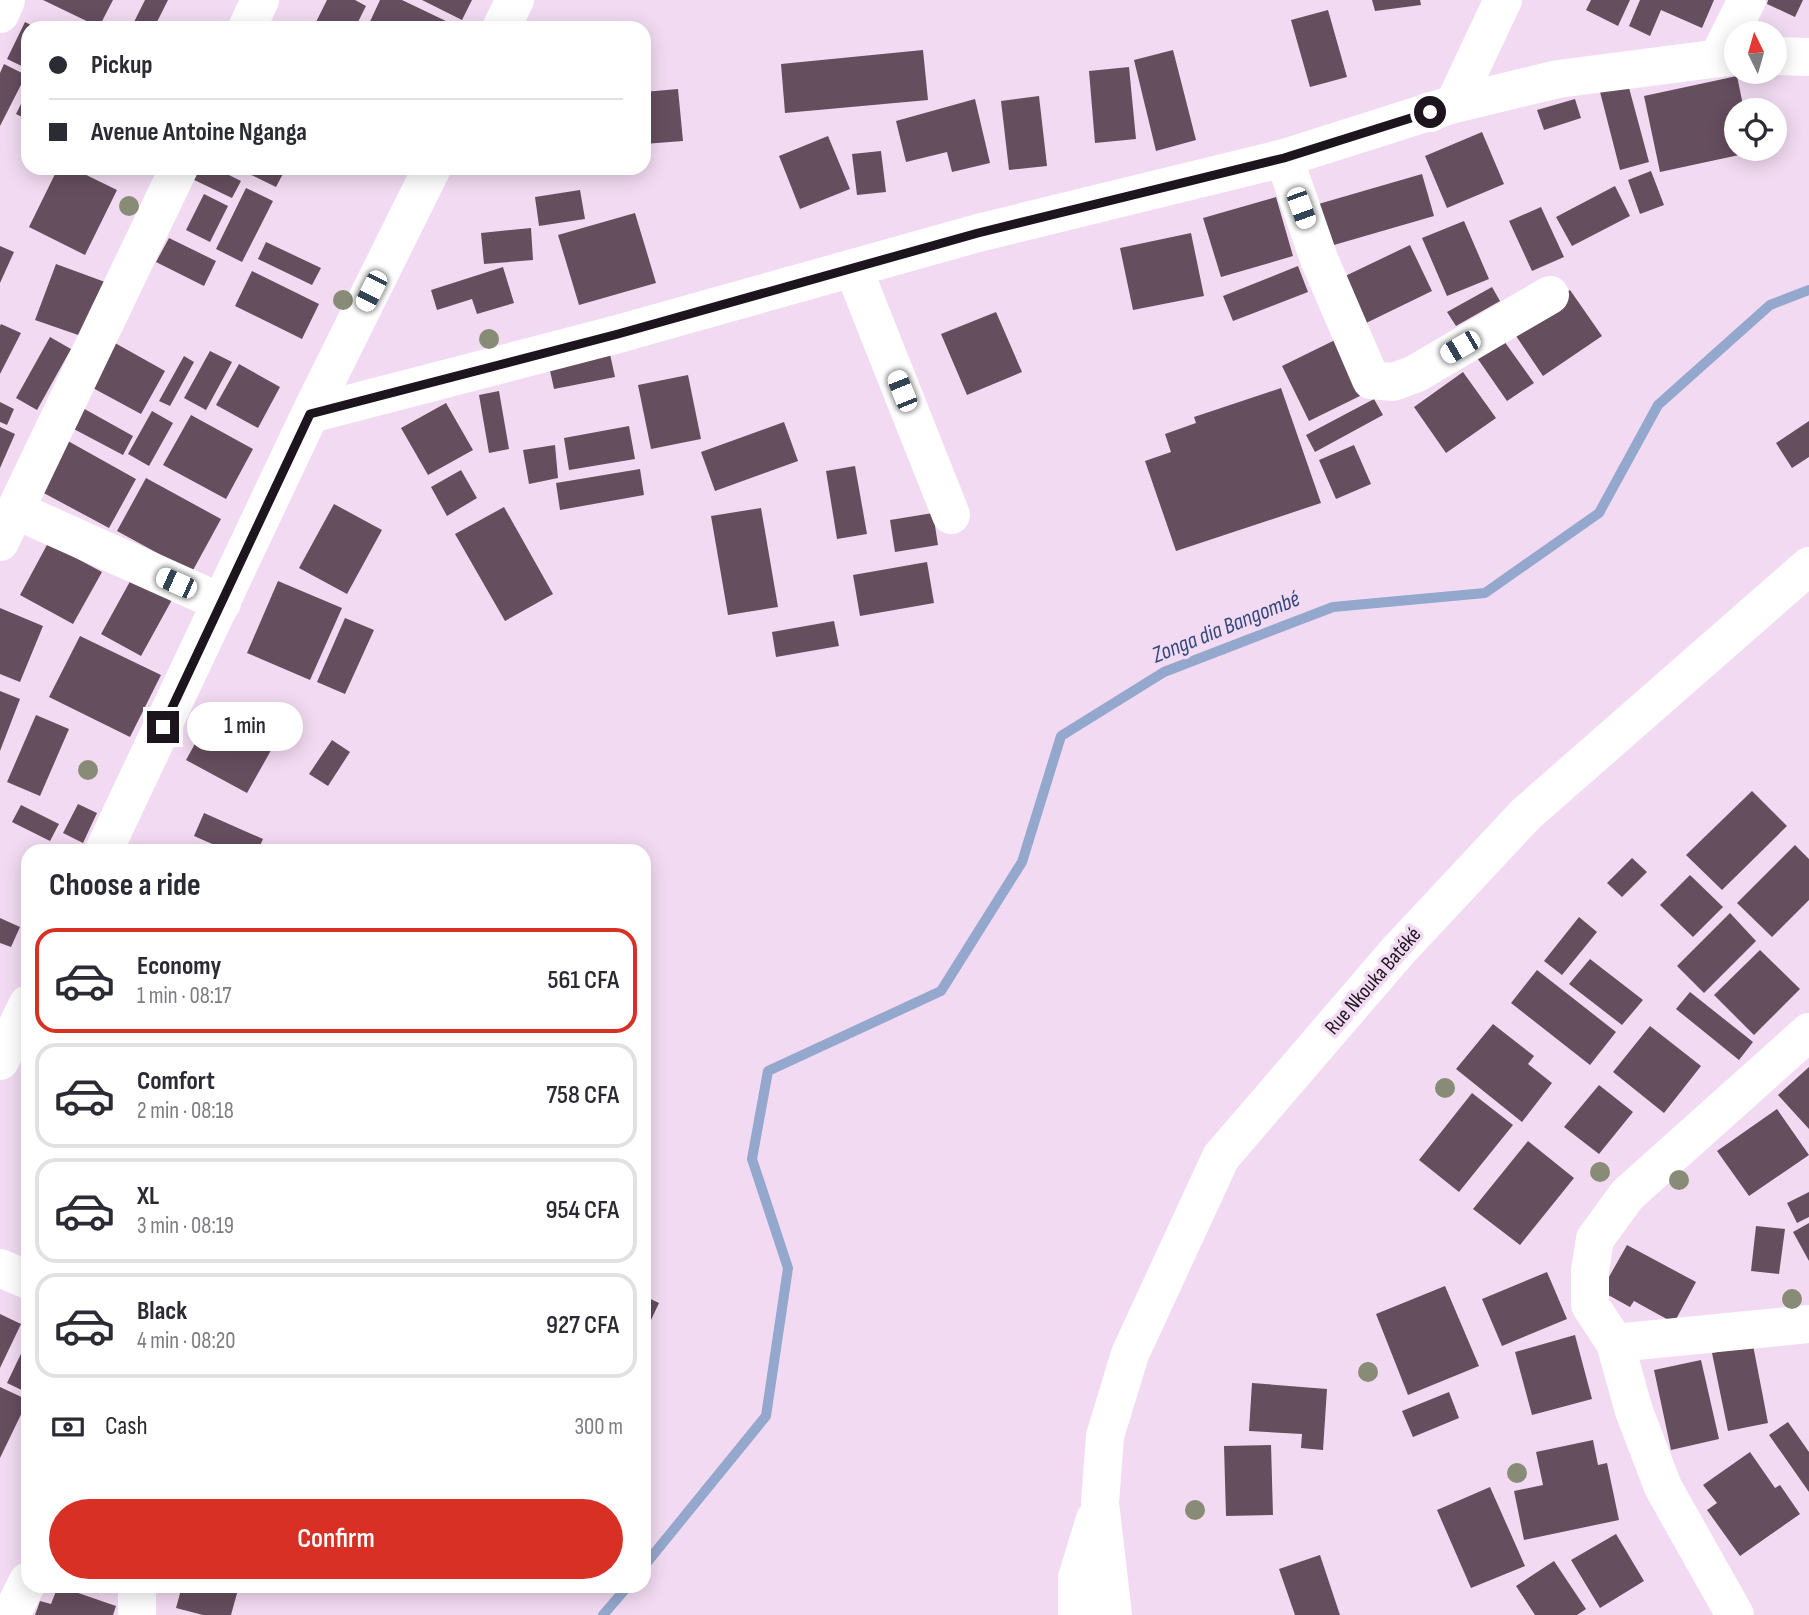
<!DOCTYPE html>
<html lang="en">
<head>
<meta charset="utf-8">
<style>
  :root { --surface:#fff; --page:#f2f2f3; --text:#2b2b33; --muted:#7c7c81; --line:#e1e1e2; --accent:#d93025 }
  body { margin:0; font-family:"Sofia Sans Condensed",sans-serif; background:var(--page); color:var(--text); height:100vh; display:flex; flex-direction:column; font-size:26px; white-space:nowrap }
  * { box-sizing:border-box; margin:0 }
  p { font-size:23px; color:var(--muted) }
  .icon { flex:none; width:38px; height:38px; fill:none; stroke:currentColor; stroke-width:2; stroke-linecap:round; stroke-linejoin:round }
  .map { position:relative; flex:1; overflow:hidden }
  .side { position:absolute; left:21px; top:844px; width:630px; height:749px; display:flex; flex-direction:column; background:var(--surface); border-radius:21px; box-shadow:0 4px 18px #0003 }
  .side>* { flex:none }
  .hud { position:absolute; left:21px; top:21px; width:630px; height:154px; border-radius:21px; box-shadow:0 4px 18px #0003; display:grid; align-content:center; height:154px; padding:0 28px; background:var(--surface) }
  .needle { width:46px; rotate:355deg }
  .buttons { position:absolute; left:1724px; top:21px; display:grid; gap:14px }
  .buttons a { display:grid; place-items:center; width:63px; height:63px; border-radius:50%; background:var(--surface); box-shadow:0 4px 18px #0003; font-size:35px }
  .end { position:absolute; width:32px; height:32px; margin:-16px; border:9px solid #1d151d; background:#fff; box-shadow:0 0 0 4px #fff }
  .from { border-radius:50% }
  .bubble { position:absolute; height:49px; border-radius:24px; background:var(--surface); box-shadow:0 4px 18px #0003; font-size:23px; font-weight:600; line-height:49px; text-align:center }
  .car { position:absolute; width:21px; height:42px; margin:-21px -10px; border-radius:9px; box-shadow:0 0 5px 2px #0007; background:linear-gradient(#fff 24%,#345 0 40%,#fff 0 76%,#345 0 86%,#fff 0) }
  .hud b { display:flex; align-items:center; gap:24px; height:66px; font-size:26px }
  .hud b+b { border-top:2px solid var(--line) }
  .hud i { width:18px; height:18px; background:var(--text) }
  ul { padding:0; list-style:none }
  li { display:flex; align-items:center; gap:21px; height:105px; margin:0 14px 10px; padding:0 14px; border:4px solid var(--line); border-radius:21px }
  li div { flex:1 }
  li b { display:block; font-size:26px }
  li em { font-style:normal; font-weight:600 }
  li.active { border-color:var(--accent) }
  li>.icon { width:63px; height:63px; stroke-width:1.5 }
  h2 { padding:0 28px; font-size:32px; line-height:84px }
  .pay { display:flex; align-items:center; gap:18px; height:77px; padding:0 28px; font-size:26px }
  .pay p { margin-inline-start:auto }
  .cta { display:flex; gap:14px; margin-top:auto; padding:14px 28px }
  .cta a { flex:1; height:80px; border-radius:42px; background:var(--accent); color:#fff; font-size:28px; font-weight:600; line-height:80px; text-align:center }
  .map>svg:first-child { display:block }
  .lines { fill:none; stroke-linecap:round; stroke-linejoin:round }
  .stream { stroke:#94a7cc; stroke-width:10 }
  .building { fill:#654e5e }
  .minor { stroke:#fff; stroke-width:38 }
  .tree { fill:#888c77 }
  .route { stroke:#1d151d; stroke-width:9 }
  .labels { text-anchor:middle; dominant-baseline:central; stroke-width:7; stroke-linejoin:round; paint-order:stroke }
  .street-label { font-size:21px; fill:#1d151d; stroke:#f2dbf2 }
  .water-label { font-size:23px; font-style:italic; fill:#32497b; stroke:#f2dbf2 }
</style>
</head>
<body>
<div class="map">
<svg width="1809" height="1615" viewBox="0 0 1809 1615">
  <rect width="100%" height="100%" fill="#f2dbf2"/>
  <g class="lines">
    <!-- stream -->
    <path class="stream" d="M644,1566l122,-150 22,-148 -36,-109 16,-88 173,-80 81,-129 39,-126 103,-64 169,-65 152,-14 114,-80 59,-108 112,-100 39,-15
      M603,1615l25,-29"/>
  </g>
  <!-- building -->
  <path class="building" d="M43,0h70l-14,27z
    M145,0h23l-14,28h-23z
    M327,0h28l11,6 -11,22h-42z
    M380,0h22l46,22 -3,6h-78z
    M422,0h50l-10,20z
    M1372,0h48l1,5 -46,6z
    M1591,0h39l-12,26 -32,-16z
    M1640,0h74l-12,28 -41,-18 -11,26 -21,-10z
    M1768,0h35l-8,17 -28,-13z
    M1328,10l19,67 -37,10 -19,-67z
    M25,22l12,6h-9v41l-21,-10z
    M923,50l5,50 -143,13 -4,-49z
    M1173,50l23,90 -40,11 -22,-91z
    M4,64l22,11 -26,51v-53z
    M1129,67l7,72 -41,4 -6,-72z
    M1737,76l7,34h-8v39h16l1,3 -93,20 -16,-76z
    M1628,84l21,78 -29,8 -20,-78z
    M678,89l5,52 -39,3v-52z
    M28,90v30l-12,-6z
    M1039,96l8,70 -38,4 -8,-69z
    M975,99l15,64 -38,9 -5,-20 -41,10 -10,-41z
    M1575,99l6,19 -37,12 -7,-20z
    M1482,132l22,52 -57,24 -22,-52z
    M828,136l22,53 -50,20 -21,-53z
    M881,151l5,41 -29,3 -5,-41z
    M58,168h14l45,22 -32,65 -56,-28z
    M195,168h20l26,13 -9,17 -42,-20z
    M237,168h49l-10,19z
    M1651,171l13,34 -24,9 -12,-34z
    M1422,174l12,42 -107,31 -12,-42z
    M1615,186l15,30 -58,30 -16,-29z
    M246,188l27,13 -31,61 -26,-13z
    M580,190l5,29 -46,7 -4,-29z
    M204,194l24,12 -18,36 -24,-12z
    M1276,197l17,59 -72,21 -18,-59z
    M1541,207l23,50 -32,14 -23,-50z
    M635,213l21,70 -77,22 -21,-70z
    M1464,221l25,58 -42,17 -25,-58z
    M531,228l2,32 -49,4 -3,-31z
    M1191,233l13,63 -71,14 -13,-62z
    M169,238l47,23 -12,25 -48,-24z
    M266,242l55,26 -9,17 -54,-26z
    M1410,245l22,46 -70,34 -23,-46z
    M0,246l14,6 -14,31z
    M56,264l49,18 -21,55 -49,-17z
    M1298,266l10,26 -75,29 -10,-25z
    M503,267l11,36 -37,11 -5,-15 -35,11 -6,-20z
    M252,271l67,33 -17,35 -67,-33z
    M1492,287l8,14 -44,25 -9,-14z
    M1570,290l32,46 -59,40 -31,-46z
    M996,312l26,60 -55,23 -26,-61z
    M1,324l20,9 -21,41v-48z
    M1499,334l35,49 -27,18 -34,-49z
    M50,337l21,12 -34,61 -21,-12z
    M1335,340l27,55 -53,26 -27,-55z
    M115,343l50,28 -24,43 -50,-27z
    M210,351l22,11 -26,48 -22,-12z
    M610,354l5,23 -61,12 -5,-23z
    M184,356l10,6 -24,44 -11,-5z
    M239,364l41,23 -22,41 -42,-23z
    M1463,372l33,46 -50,35 -32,-46z
    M688,375l13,64 -50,10 -13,-64z
    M1281,388l40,115 -145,48 -31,-90 26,-9 -6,-18 31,-11 -2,-6z
    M499,391l10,58 -20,4 -10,-58z
    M1374,399l9,16 -68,37 -9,-17z
    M0,402l14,7 -7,16 -7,-3z
    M446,403l27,47 -45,25 -27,-47z
    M81,407l52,29 -10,19 -53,-28z
    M152,411l21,12 -24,43 -21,-12z
    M191,415l62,34 -27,50 -63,-34z
    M1809,421v36l-17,11 -16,-25z
    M784,422l14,39 -83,30 -14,-39z
    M629,426l6,33 -66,11 -5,-32z
    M0,427l15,7 -15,34z
    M68,441l68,38 -27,49 -69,-37z
    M555,445l3,33 -29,6 -6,-34z
    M1354,445l17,39 -35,15 -17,-39z
    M855,466l12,68 -30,5 -11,-68z
    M640,469l4,26 -84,15 -4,-27z
    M461,470l16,28 -30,18 -16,-29z
    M146,478l75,41 -29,53 -75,-41z
    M334,504l48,26 -35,64 -48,-26z
    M504,507l49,87 -48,27 -50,-87z
    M761,508l17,99 -50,8 -17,-99z
    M933,513l5,32 -43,7 -5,-32z
    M48,543l54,29 -29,52 -53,-29z
    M927,562l7,41 -74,13 -7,-41z
    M133,576l40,22 -32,58 -40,-22z
    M278,581l64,27 -32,72 -63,-27z
    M0,608l43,18 -23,56 -20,-8z
    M345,618l29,12 -29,64 -28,-12z
    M834,621l5,25 -63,11 -4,-25z
    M80,636l81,39 -31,62 -81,-40z
    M0,691l20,8 -20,52z
    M213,711l61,34 -27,48 -61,-33z
    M36,715l33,14 -29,67 -33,-14z
    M332,740l18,12 -22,34 -19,-12z
    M1752,791l35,35 -65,64 -36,-35z
    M78,804l19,9 -14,30 -20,-10z
    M21,805l38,19 -9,17 -38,-19z
    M204,813l59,26 -5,11h-32l-32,-14z
    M1795,845l14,14v41l-37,37 -35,-34z
    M1632,858l15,14 -25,25 -15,-14z
    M1690,875l33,32 -30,30 -33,-32z
    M1730,913l26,28 -52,52 -27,-27z
    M1579,917l18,15 -35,43 -18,-14z
    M0,918l20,9 -9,20 -11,-4z
    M1760,950l40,39 -46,46 -40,-40z
    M1590,959l53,41 -21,25 -53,-41z
    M1537,970l79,62 -26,33 -79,-62z
    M1690,992l63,50 -14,18 -63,-51z
    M1493,1024l41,32 -6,8 24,19 -30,39 -66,-53z
    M1650,1026l51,40 -37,47 -51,-41z
    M1809,1067v62l-31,-34z
    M1599,1085l34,27 -34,42 -35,-27z
    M1472,1093l41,32 -54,67 -40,-32z
    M1777,1109l32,46 -60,41 -32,-45z
    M1528,1141l46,37 -54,67 -47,-36z
    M1809,1192v25l-12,6 -10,-20z
    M1809,1223v38l-16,-29z
    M1756,1226l29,3 -6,45 -28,-3z
    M1627,1245l69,37 -22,41 -40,-22 -4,6 -29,-16z
    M1547,1272l20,47 -65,27 -20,-47z
    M1445,1286l34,80 -71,29 -32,-81z
    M644,1296l15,7 -15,32z
    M0,1314l21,10 -21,44z
    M1575,1335l17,64 -60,16 -17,-63z
    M28,1339v54l-21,-10z
    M1753,1345l15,78 -40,8 -16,-78z
    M1701,1360l18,79 -48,11 -17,-80z
    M1252,1383l75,6 -4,61 -22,-2 1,-14 -53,-3z
    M0,1387l28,13 -28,58z
    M1449,1392l10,26 -46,19 -11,-26z
    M1788,1422l21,30v40l-40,-57z
    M1593,1440l5,25 9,-2 12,57 -95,20 -10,-49 29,-6 -7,-33z
    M1271,1445l2,70 -47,1 -2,-70z
    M1750,1452l25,36 5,-3 20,29 -60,42 -33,-46 10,-7 -14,-18z
    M1490,1487l35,79 -54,22 -34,-78z
    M1616,1534l28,47 -44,27 -29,-48z
    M1320,1555l20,60h-45l-16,-46z
    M1554,1561l32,48 -9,6h-42l-19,-29z
    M58,1586l58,20 -3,9h-78l5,-14 11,3z
    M182,1586h57l-8,29h-28l-27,-7z"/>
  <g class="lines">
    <!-- minor -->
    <path class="minor" d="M0,14l6,-14
      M247,28l13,-28
      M501,28l14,-28
      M1719,56l28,-56
      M1774,56l35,1
      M1454,104l49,-104
      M1284,158l35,101 52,121 22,2 22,-8 135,-79
      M853,268l98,247
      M310,414l308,-80 360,-101 306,-75 170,-54 104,-25 178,-23
      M15,510l207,93
      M0,542l179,-374
      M104,850l206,-436 122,-246
      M0,1061l28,-57
      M0,1268l28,12
      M1615,1343l194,-19
      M137,1586v29
      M11,1615l17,-34
      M1077,1615v-37l18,-59
      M1113,1615l-13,-112 5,-67 25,-82 91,-197 176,-205 129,-138 283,-248
      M1735,1615l-72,-128 -29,-76 -19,-68 -25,-38v-34l5,-32 32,-44 182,-163"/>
  </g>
  <!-- trees -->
  <g class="tree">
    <circle cx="129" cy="206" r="10"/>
    <circle cx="343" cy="300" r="10"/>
    <circle cx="489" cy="339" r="10"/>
    <circle cx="88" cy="770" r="10"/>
    <circle cx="1445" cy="1088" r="10"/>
    <circle cx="1600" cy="1172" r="10"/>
    <circle cx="1679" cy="1180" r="10"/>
    <circle cx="1792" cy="1299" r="10"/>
    <circle cx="1368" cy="1372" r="10"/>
    <circle cx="1517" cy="1473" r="10"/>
    <circle cx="1195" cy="1510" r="10"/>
  </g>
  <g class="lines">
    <!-- route -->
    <path class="route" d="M163,727l147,-313 308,-80 360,-101 306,-75 146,-46"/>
  </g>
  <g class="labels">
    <!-- street labels -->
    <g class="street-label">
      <text transform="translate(1373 981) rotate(-49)">Rue Nkouka Batéké</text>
    </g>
    <!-- water labels -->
    <g class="water-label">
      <text transform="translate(1226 627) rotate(-22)">Zonga dia Bangombé</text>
    </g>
  </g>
</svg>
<div class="buttons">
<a><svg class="needle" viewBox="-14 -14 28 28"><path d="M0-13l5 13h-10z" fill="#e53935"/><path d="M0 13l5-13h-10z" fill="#7c7c81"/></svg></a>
<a><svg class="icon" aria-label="locate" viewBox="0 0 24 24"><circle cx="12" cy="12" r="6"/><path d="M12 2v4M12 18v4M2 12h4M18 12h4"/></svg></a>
</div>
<i class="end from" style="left:1430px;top:112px"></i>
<i class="end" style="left:163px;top:727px"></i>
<div class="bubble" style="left:187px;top:702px;width:116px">1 min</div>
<i class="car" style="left:1301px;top:208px;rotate:160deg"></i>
<i class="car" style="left:371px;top:291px;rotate:207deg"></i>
<i class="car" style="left:1460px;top:347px;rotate:240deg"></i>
<i class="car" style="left:902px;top:391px;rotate:338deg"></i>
<i class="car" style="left:176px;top:583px;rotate:294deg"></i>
<div class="hud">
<b><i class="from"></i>Pickup</b>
<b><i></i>Avenue Antoine Nganga</b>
</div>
<section class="side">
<h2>Choose a ride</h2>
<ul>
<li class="active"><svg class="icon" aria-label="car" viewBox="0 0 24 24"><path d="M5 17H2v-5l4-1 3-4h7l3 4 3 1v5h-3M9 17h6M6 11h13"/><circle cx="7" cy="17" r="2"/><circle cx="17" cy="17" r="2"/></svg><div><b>Economy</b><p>1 min · 08:17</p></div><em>561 CFA</em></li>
<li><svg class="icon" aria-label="car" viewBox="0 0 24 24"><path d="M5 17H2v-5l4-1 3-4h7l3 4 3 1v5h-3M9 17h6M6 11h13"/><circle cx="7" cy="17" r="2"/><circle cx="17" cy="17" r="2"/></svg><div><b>Comfort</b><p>2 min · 08:18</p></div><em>758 CFA</em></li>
<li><svg class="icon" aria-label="car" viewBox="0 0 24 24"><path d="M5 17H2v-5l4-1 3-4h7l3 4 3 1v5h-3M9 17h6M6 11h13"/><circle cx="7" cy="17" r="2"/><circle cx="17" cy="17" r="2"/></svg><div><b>XL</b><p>3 min · 08:19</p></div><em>954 CFA</em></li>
<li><svg class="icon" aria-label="car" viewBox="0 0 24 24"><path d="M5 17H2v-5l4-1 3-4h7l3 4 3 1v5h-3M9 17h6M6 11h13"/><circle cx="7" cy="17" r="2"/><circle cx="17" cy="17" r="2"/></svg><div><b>Black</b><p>4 min · 08:20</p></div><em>927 CFA</em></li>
</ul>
<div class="pay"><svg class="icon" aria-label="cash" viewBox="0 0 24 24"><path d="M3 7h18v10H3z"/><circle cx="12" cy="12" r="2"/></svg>Cash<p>300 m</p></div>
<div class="cta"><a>Confirm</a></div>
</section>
</div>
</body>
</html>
